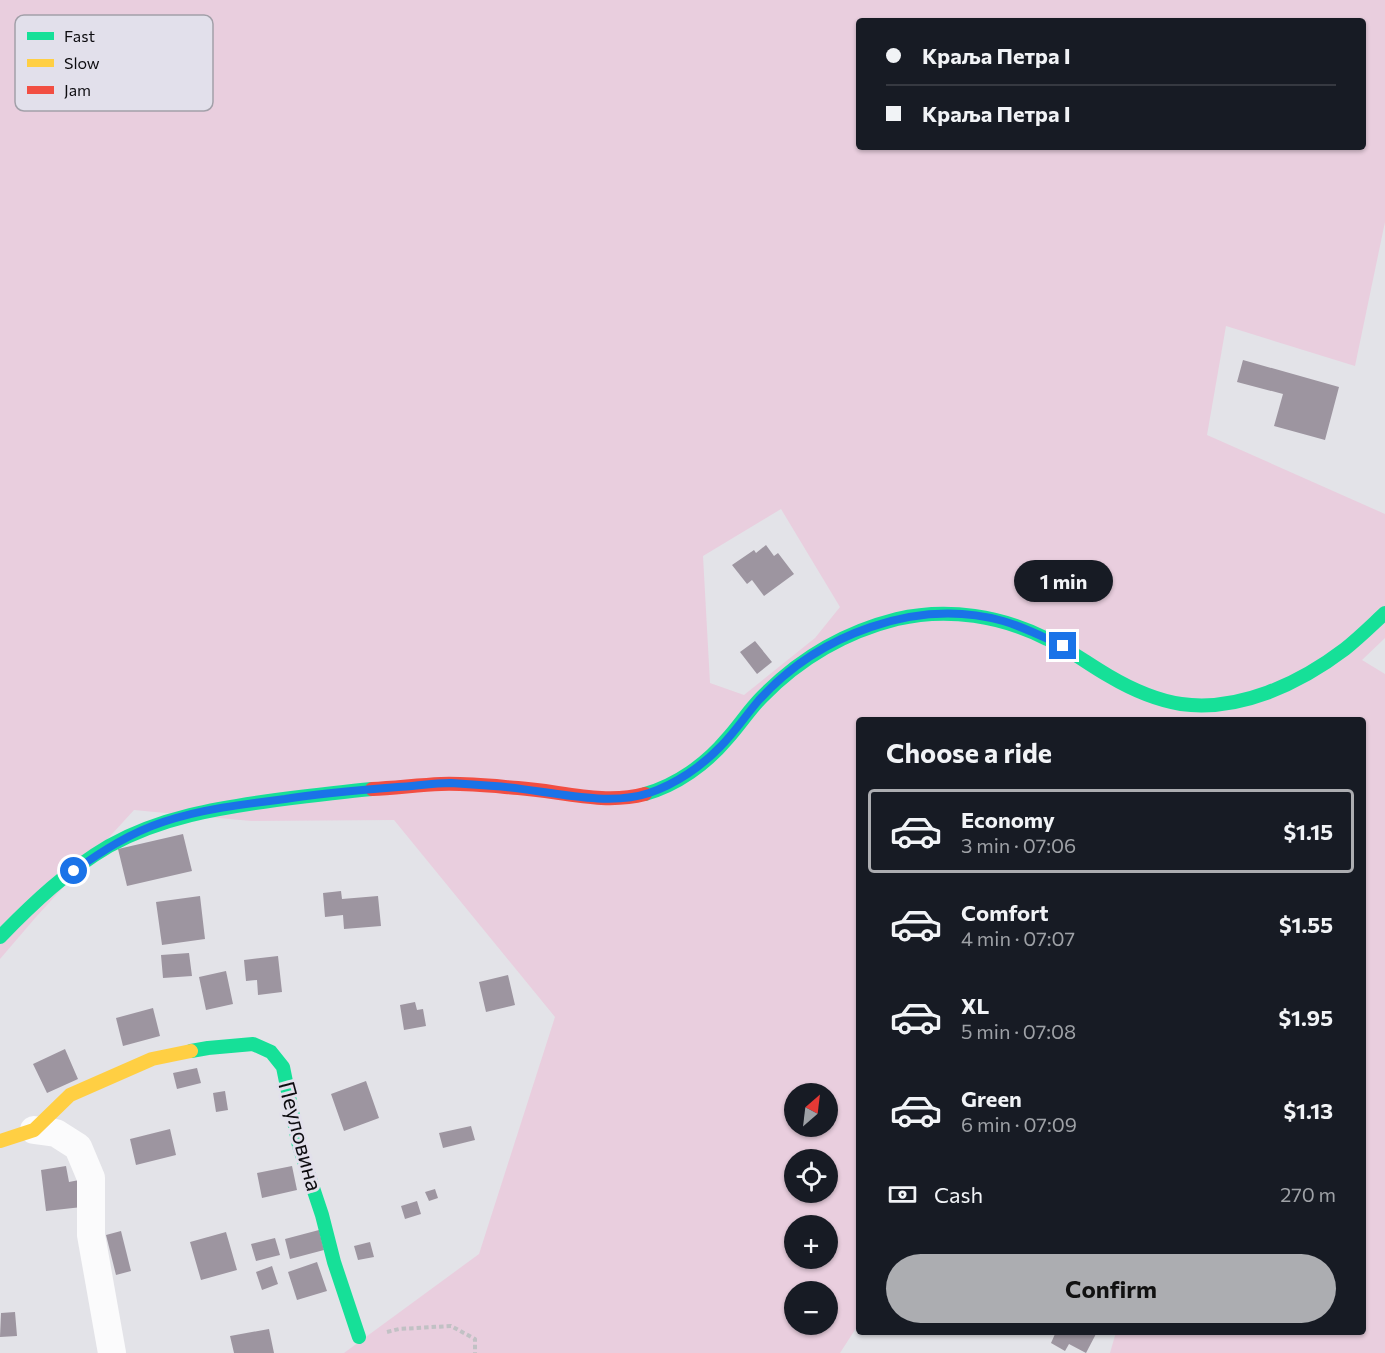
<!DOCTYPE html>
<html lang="en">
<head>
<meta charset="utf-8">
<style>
  :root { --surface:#171b24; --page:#242831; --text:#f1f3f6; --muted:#9ea1a6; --line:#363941; --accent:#acadb1 }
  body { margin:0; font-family:Commissioner,sans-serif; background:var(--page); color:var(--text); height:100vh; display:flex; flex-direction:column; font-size:22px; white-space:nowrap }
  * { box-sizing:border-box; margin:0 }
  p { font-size:20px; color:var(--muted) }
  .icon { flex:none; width:33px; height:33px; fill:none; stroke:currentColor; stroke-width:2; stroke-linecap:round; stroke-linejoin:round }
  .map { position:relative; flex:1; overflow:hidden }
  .drawer { position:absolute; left:856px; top:717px; width:510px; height:618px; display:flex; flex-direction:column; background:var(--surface); border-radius:6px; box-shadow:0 2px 4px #0004 }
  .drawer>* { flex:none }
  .top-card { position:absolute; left:856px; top:18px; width:510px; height:132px; border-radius:6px; box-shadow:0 2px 4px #0004; display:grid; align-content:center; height:132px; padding:0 30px; background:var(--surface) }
  .needle { width:39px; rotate:28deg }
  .buttons { position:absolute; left:784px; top:1083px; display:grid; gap:12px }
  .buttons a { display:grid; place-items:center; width:54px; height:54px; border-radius:50%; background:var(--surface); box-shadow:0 2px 4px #0004; font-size:30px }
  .end { position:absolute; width:27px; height:27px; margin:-14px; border:8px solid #1a73e8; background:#fff; box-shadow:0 0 0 3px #fff }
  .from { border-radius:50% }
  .bubble { position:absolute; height:42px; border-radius:21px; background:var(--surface); box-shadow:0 2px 4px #0004; font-size:20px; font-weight:700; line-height:42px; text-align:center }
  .top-card b { display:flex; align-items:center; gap:21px; height:57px; font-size:22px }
  .top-card b+b { border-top:2px solid var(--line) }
  .top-card i { width:15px; height:15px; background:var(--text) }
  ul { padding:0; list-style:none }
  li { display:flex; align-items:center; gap:18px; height:84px; margin:0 12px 9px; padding:0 18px; border:3px solid transparent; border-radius:6px }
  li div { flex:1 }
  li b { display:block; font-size:22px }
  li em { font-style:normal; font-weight:700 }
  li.active { border-color:var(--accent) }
  li>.icon { width:54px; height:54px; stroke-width:1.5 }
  h2 { padding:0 30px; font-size:27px; line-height:72px }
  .pay { display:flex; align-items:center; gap:15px; height:66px; padding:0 30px; font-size:22px }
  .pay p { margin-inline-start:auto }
  .action { display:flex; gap:12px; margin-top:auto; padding:12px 30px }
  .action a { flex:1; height:69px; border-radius:36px; background:var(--accent); color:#111; font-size:24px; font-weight:700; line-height:69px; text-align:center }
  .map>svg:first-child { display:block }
  .green { fill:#e9cede; fill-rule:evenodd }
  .building { fill:#9d95a0 }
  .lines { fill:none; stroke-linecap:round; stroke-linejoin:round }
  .path { stroke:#c1c1c4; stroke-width:4; stroke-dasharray:4.5 3; stroke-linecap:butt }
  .street { stroke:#fbfbfc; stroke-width:28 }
  .fast { stroke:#16e098; stroke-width:14 }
  .slow { stroke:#ffcf43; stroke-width:14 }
  .jam { stroke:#f24e42; stroke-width:14 }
  .route { stroke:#1a73e8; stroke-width:8 }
  .labels { text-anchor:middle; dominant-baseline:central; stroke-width:6; stroke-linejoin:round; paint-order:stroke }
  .street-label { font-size:22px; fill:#0d0c10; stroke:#e2e0eb }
  .key { fill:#e2e0eb; stroke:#a2a0a9; stroke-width:1.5 }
  .key-label { font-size:16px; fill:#0d0c10 }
</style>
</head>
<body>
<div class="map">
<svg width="1385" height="1353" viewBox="0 0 1385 1353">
  <rect width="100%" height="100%" fill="#e3e3e8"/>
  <!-- green -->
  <path class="green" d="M0,0h1385v222l-30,144 -129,-40 -19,109 178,79v124l-23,22 23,14v679h-275l6,-21h248v-612h-504v602l-20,31h-496l135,-99 76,-237 -161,-197 -143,1 -117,-11 -98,107 -36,42zM860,21h504v126h-504zM781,509l59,98 -25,31 -71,57 -34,-12 -7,-127zM795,1094h33v32h-33zM795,1160h33v32h-33zM795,1226h33v32h-33zM795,1292h33v32h-33z"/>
  <!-- building -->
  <path class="building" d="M1243,360l96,27 -14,53 -51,-14 9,-32 -46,-12z
    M766,545l8,11 4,-3 16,21 -30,22 -12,-16 -5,4 -15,-19 22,-15 2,3z
    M755,641l17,21 -15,12 -17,-22z
    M183,834l9,37 -65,15 -9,-37z
    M341,891l1,8 36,-3 3,30 -37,3 -1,-14 -18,2 -2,-24z
    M200,896l5,43 -43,6 -6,-43z
    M189,953l3,23 -29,2 -2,-23z
    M278,956l4,36 -24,3 -1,-15 -11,1 -2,-21z
    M226,971l7,33 -27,6 -7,-33z
    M508,975l7,30 -29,7 -7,-30z
    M415,1002l2,8 6,-1 3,17 -22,4 -4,-25z
    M153,1008l7,28 -37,10 -7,-28z
    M65,1049l13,30 -31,14 -14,-29z
    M197,1068l4,15 -24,6 -4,-16z
    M366,1081l13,37 -35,13 -13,-37z
    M225,1091l3,19 -12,2 -3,-19z
    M471,1126l4,14 -32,8 -4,-15z
    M170,1129l6,26 -40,10 -6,-26z
    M66,1166l3,16 10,-2 3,27 -36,4 -5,-41z
    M292,1166l5,24 -35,8 -5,-25z
    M435,1189l3,9 -9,3 -4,-9z
    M417,1201l4,13 -16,5 -4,-13z
    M319,1230l5,20 -34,9 -5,-20z
    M121,1231l10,40 -15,4 -10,-40z
    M226,1232l11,38 -36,10 -11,-38z
    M275,1238l5,17 -24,6 -5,-17z
    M370,1242l4,15 -16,3 -4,-14z
    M317,1262l10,29 -30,9 -9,-28z
    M272,1266l6,18 -16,6 -6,-18z
    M15,1312l2,24 -17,1 1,-24z
    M269,1329l5,24h-40l-4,-17z
    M1051,1332h46l-11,21 -17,-9 -4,7 -14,-8 4,-9z"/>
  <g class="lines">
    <!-- path -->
    <path class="path" d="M387,1332l12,-3 52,-3 24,13v14"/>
    <!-- street -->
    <path class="street" d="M34,1130l22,3 22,14 13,31v57l21,118"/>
    <!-- fast -->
    <path class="fast" d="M645,794c32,-9 61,-30 82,-55 12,-13 22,-29 35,-42 37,-38 83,-65 135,-78 51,-12 105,-3 150,20 22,10 41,25 62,37 22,13 47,24 72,28 58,8 118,-20 164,-55 14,-11 27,-24 40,-36
      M0,937c33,-34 68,-67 109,-91 52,-29 109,-38 167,-46 32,-4 64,-8 96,-11
      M191,1051l17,-3 45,-4 18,8 12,15 16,79 23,69 12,47 25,75"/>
    <!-- slow -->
    <path class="slow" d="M0,1141l34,-11 36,-35 82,-36 39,-8"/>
    <!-- jam -->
    <path class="jam" d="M372,789c23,-1 46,-4 69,-5 24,-1 52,2 77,4 43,3 85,17 127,6"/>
  </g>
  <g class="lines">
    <!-- route -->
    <path class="route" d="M74,871c28,-20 56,-38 89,-49 39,-13 81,-18 122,-23 37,-6 75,-9 113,-12 17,-1 36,-4 53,-4 15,1 29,2 43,3 48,3 111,22 155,7 27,-9 53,-27 72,-47 14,-14 25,-31 38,-46 59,-65 157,-103 244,-79 21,6 40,16 60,25"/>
  </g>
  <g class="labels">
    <!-- street labels -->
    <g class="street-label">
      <text transform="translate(301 1136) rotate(75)">Пеуловина</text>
    </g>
  </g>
  <!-- legend -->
  <rect x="15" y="15" width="198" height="96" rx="9" class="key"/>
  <rect x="27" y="32" width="27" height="8" fill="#16e098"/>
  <rect x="27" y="59" width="27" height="8" fill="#ffcf43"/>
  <rect x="27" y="86" width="27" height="8" fill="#f24e42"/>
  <g class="key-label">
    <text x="64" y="42">Fast</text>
    <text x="64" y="69">Slow</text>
    <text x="64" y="96">Jam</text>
  </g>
</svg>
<div class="buttons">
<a><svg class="needle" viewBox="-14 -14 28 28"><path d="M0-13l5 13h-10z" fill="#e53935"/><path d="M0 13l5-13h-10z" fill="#9ea1a6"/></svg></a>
<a><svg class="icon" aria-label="locate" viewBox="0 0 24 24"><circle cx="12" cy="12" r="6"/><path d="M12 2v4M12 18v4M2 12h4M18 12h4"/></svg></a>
<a>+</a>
<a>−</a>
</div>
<i class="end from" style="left:74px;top:871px"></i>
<i class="end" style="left:1063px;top:646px"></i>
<div class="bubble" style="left:1014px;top:560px;width:99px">1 min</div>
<div class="top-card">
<b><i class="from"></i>Краља Петра I</b>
<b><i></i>Краља Петра I</b>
</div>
<section class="drawer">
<h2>Choose a ride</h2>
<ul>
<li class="active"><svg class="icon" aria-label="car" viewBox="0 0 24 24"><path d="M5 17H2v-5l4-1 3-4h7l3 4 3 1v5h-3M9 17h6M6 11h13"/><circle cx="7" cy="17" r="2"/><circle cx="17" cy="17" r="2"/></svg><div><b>Economy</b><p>3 min · 07:06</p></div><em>$1.15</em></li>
<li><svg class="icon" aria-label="car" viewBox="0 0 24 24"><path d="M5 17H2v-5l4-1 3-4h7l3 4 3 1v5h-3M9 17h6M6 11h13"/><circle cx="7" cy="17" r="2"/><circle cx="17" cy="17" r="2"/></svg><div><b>Comfort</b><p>4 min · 07:07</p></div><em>$1.55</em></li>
<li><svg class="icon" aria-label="car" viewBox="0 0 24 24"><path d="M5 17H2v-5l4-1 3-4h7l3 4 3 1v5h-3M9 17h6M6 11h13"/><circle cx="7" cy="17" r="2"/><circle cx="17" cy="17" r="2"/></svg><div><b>XL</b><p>5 min · 07:08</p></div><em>$1.95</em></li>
<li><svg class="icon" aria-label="car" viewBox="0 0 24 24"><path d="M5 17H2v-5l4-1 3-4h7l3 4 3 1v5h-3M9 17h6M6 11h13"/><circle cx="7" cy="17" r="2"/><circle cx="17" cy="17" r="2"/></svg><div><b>Green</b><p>6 min · 07:09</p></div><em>$1.13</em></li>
</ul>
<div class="pay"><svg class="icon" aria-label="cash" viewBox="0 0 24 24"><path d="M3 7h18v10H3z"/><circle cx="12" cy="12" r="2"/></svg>Cash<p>270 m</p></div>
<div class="action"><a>Confirm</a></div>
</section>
</div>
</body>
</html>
